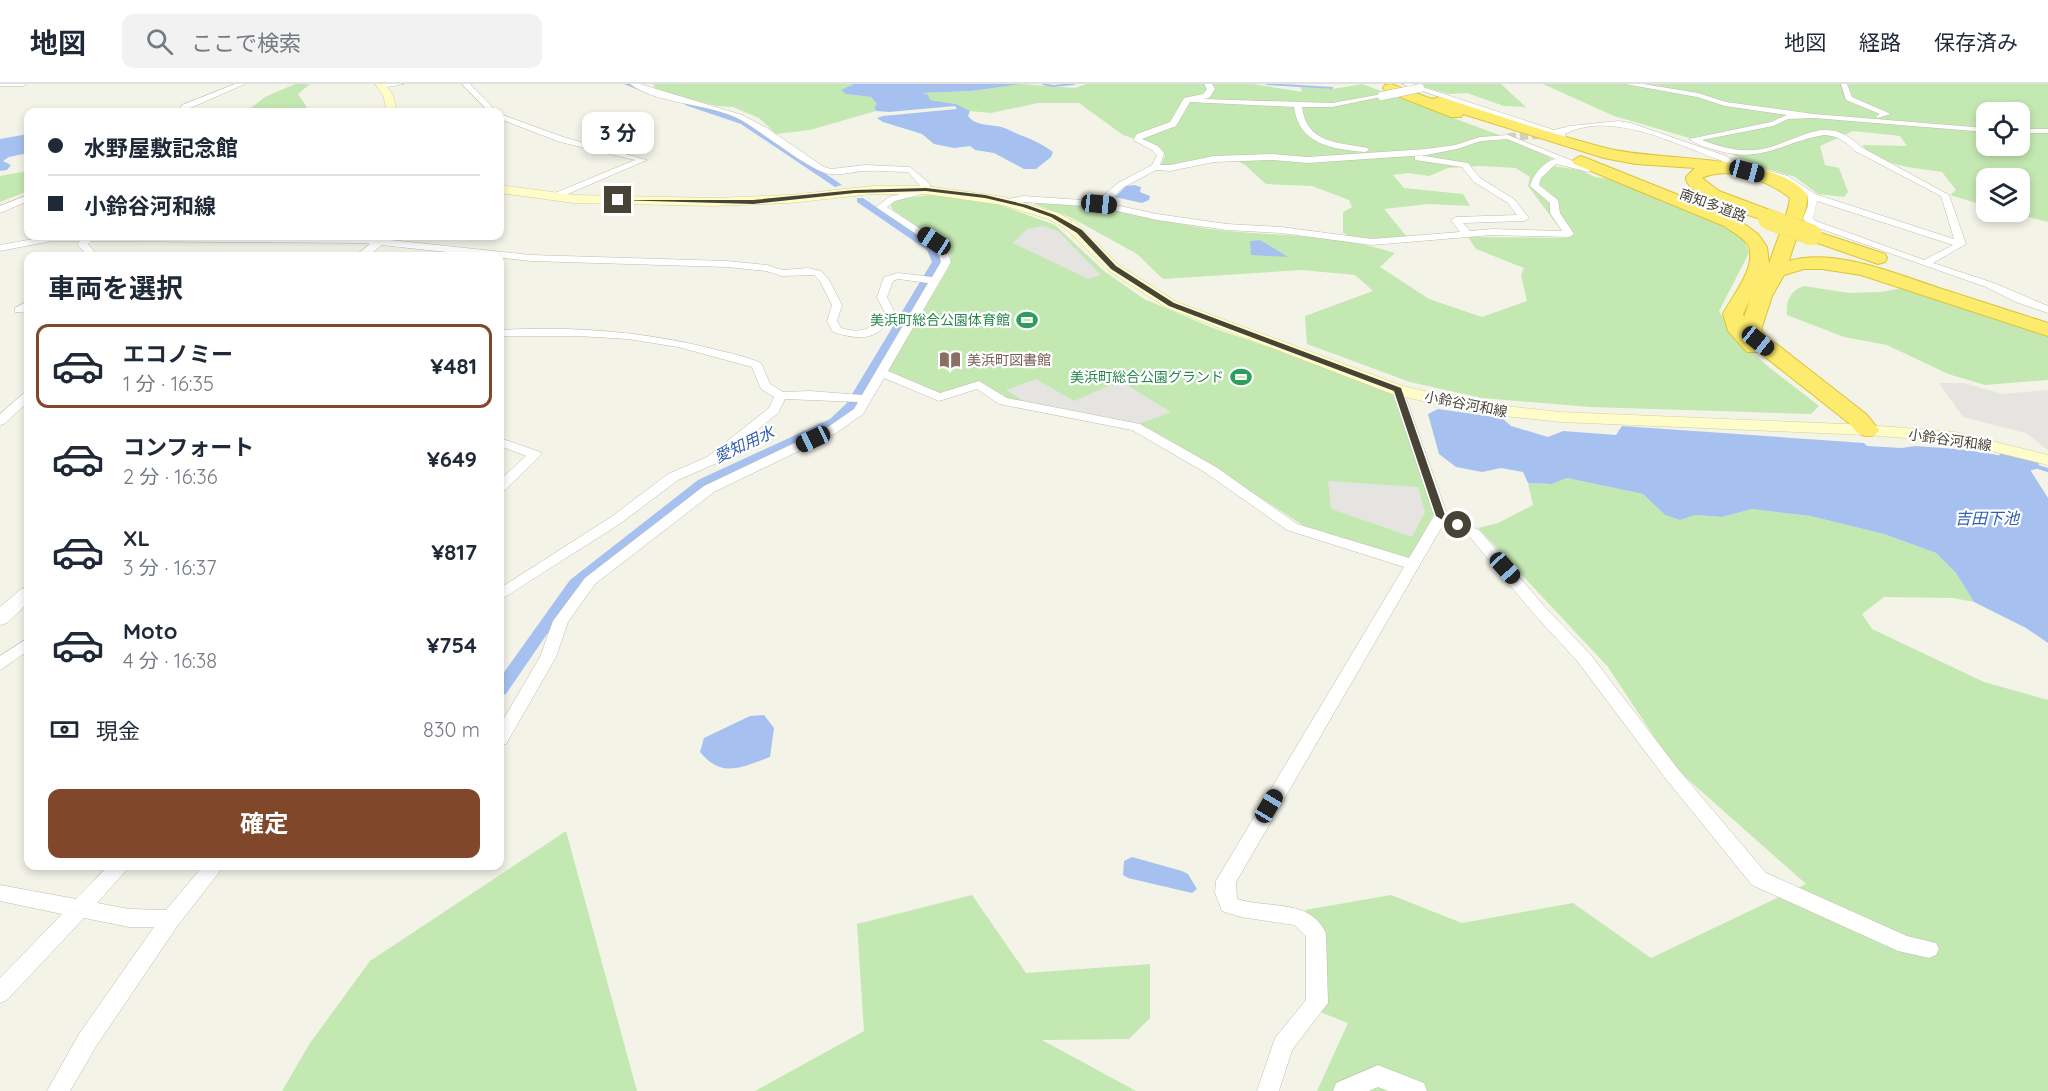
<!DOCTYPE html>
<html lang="ja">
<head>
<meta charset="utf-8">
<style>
  :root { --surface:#fff; --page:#f2f2f3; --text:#1f2937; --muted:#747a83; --line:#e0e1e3; --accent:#80472b }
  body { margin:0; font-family:Quicksand,"Noto Sans JP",sans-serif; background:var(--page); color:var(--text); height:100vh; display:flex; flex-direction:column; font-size:22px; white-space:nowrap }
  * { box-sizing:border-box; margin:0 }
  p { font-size:20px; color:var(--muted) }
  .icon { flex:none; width:33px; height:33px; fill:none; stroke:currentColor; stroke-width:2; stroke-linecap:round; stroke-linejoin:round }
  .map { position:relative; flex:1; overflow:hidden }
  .sheet { position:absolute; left:24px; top:168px; width:480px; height:618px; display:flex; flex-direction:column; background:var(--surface); border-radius:12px; box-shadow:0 3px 9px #0003 }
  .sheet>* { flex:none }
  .top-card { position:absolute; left:24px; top:24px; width:480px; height:132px; border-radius:12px; box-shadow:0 3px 9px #0003; display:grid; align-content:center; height:132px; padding:0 24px; background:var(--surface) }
  .tools { position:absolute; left:1976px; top:18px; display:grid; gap:12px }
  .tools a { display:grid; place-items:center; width:54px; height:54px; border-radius:12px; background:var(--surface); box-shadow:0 3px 9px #0003; font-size:30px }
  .end { position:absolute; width:27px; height:27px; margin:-14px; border:8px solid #474437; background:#fff; box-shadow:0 0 0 3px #fff }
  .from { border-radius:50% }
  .bubble { position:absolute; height:42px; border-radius:12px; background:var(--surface); box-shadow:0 3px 9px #0003; font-size:20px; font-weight:700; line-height:42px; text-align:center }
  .car { position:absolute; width:18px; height:36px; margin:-18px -9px; border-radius:8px; box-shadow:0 0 4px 2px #0007; background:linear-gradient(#222 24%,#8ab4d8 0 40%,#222 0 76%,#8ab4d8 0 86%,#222 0) }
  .top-card b { display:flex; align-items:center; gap:21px; height:57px; font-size:22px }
  .top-card b+b { border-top:2px solid var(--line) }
  .top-card i { width:15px; height:15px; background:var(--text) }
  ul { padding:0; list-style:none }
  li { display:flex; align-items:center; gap:18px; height:84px; margin:0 12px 9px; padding:0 12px; border:3px solid transparent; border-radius:12px }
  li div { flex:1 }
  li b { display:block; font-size:22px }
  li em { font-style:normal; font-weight:700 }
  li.active { border-color:var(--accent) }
  li>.icon { width:54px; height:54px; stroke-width:1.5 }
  h2 { padding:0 24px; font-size:27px; line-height:72px }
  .pay { display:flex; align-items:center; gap:15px; height:66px; padding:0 24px; font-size:22px }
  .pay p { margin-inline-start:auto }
  .action { display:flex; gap:12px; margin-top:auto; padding:12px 24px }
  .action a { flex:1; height:69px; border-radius:12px; background:var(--accent); color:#fff; font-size:24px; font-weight:700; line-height:69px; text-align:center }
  header { display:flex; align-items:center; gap:36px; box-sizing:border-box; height:84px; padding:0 30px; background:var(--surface); border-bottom:2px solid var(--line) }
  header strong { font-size:28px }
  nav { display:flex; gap:33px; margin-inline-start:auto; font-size:21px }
  .search { width:420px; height:54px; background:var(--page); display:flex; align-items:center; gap:15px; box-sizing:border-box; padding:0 21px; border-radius:12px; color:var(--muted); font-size:22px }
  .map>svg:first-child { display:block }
  .green { fill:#c4e8b2; fill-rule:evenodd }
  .parking { fill:#e5e4e0 }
  .water { fill:#a6c1f0 }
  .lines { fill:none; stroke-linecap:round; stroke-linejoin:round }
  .stream-far1 { stroke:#a6c1f0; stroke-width:2 }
  .stream { stroke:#a6c1f0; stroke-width:4 }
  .canal { fill:#a6c1f0; fill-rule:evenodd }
  .river { fill:#a6c1f0; fill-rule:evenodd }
  .minor-tunnel { stroke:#d1d0c5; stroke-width:8; stroke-dasharray:8 4; stroke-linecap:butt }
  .minor-casing { stroke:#bfbdab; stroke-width:1 }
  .tertiary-casing { stroke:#bfbdab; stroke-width:1 }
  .secondary-casing { stroke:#d3d099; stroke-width:1 }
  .motorway-casing { stroke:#dcc33b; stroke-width:2 }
  .minor { fill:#fff; fill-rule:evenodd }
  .tertiary { fill:#fff; fill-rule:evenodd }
  .secondary { fill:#fefcc8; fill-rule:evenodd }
  .motorway { fill:#fceb6c; fill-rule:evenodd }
  .minor-bridge-casing { stroke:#bfbdab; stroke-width:9; stroke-linecap:butt }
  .motorway-bridge-casing { stroke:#dcc33b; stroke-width:20; stroke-linecap:butt }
  .minor-bridge { stroke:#fff; stroke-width:8 }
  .motorway-bridge { stroke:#fceb6c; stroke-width:20 }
  .route { fill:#474437 }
  .labels { text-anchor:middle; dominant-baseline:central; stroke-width:4.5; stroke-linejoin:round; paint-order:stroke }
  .far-street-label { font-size:14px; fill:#474437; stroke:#fff }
  .far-leisure-label { font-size:14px; fill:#27864d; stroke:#fff; text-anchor:end }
  .far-education-label { font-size:14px; fill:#785e54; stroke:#fff; text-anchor:start }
  .water-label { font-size:16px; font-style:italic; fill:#3160b2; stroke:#fff }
</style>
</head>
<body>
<header>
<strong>地図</strong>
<div class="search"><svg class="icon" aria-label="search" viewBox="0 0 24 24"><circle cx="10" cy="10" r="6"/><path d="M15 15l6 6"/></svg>ここで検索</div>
<nav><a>地図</a><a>経路</a><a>保存済み</a></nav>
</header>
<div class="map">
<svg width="2048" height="1007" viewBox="0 0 2048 1007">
  <rect width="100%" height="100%" fill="#f4f3e8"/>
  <!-- green -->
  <path class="green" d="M295,0h15l-12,10 12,18h-64l19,-15z
    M653,0h201l-6,4 -2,6 25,3 6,7 -3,3 2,4 -66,19 -34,4 -17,-16 -26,-11 -16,-1 -61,-16z
    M1021,0l54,4 11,-4h167l49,8 -1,-5 32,2 29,-5 172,64 18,11 -6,6 34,5 15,7 20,3 101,41 20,10 8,9 5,13 -30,58c22,40 65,67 100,95l-8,8 -221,-7 -108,-9 -72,-16 -103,-38 -2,-28 68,-25 -18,-16 -53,-5 -139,9 -26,-25 -65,-36 -38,-14 8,-2c22,1 46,1 68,6 39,9 77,19 117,23 57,5 114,4 168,22l-15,14 49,32 53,18 45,-16 -6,-26 3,-7 -48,-19 -8,-12 99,1 -39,-52 2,-9 -14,-9 -36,-2 -32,2 -19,8 -21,-3 -15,2 11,13 59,6 7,12 -42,-2 -44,5 24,29h-55l-10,-5v-21l9,-5 -3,-7 -37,-14 -46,-2 -21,-19 -15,-8 -69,9 4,-11 -6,-8 -36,-12 -44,-32h-41l-47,10 -21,-2 -14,-7 -27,-4 -7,-7 50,-2z
    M1413,0h88l25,23 -22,-1 -37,-13 -18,1z
    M1543,0h505v138l-40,-10h11v-34h-33v28l-36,-11 6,-5 -14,-18c-26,-4 -63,-6 -80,-27l45,1 -7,-10 -47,-5 -33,15 5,19 14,3 9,24 -4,5 -26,-3 -23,-17 -34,-10 -51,-23 -96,-28zM1986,28h33v34h-33z
    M28,87v20l-28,11v-26z
    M930,111l33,2 34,7 58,21 49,46 40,28 69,29 178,61 43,125 -24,44 -106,-32 -92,-60 -74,-43 -133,-24 -25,-18 -41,13 -52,-23 62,-104 2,-12 -5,-8 -53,-37 -3,-6 10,-5z
    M1804,202l45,7 32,-1 27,-5 140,47v46l-63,5 -37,-11 -61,-29 -43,-8 -57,-22c-1,-15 3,-24 17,-29z
    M1567,394l76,16 22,21 15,5 15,-5 27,2 30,-8 58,7 74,18 52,19 20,20 18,29 -21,-4 -69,-1 -22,17 10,15 112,53 64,18v391h-731l31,-68 -28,-11 2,-80 -17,-22 86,-15 71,28 111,-20 78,55 155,-74 -132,-117 -66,-100 -130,-139 20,-5 35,-18 -5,-22 24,1z
    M566,747l71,260h-355l28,-48 60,-82z
    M972,811l54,78 124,-9v54l-21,21 -87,1 94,51h-381l109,-60 -7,-107z"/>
  <!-- parking -->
  <path class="parking" d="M1043,142l15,5 43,44 -13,4 -75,-36 14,-14z
    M1036,295l38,22 46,-20 51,31 -32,12 -115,-23 -18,-11z
    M1939,299h25l38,11 46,-4v60l-22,-17 -63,-16z
    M1328,397l90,6 7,25 -13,25 -81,-28z"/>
  <!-- water -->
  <path class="water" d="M854,0h167l-49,7 -50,2 6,2 2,5 26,4 14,7 -2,5c9,12 26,7 39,13 18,9 29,10 46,23l-2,5 -15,12h-12l-30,-16 -19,-3 -5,-4 -16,2 -20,-4 -12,-10 -39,-12 -6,-4 6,-2 74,-7 -2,-3 -66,6 -13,-1 -2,-4 3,-3 -6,-7 -25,-3 -5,-4z
    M28,50v19l-19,4 -6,4 8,4 -4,5 -7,1v-32z
    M1134,101l7,2 -1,5 10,4 -1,4 -7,3 -27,-6 11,-11z
    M1260,156l28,17 -37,-2 -1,-14z
    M1438,325l64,9 9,8 37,11 15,-6 53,4 6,-9 242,17 3,3 35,2 13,-2 55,4 38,7v4l21,7 19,30v145l-22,-15 -52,-26 -18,-29 -20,-20 -52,-19 -74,-18 -58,-7 -30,8 -27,-2 -15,5 -15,-5 -22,-21 -76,-16 -15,6 -24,-1 -5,-11 -22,-4 -19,4 -26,-5 -17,-13 -11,-40z
    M764,631l10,13 -4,29c-28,10 -48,22 -70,-5l4,-14 46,-22z
    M1132,773l50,14 6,3 9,15 -5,4 -64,-15 -5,-3 1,-14z"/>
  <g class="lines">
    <!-- stream-far1 -->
    <path class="stream-far1" d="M1043,0l10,2 21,-2
      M1267,0l65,4"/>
    <!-- stream -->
    <path class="stream" d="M2028,380l20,6"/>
    <!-- canal -->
    <path class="canal" d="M624,0h11l28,11 -7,2z
      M685,17l62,19 95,65 -7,2 -94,-63 -56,-19z
      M857,114h6l71,48 8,16 -87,147 -17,16 -130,61 -128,100 -74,108 -6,2v-18l70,-98 128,-100 132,-61 16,-15 86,-142 -5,-12 -70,-48z"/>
    <!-- river -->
    <path class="river" d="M2008,368l28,7 3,5 -3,5 -8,2 -28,-7 -3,-5 3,-5z"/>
    <!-- minor-tunnel -->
    <path class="minor-tunnel" d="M1508,53l42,-3"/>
    <defs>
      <path id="minor" d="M0,0h27l-4,2h-23z
        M235,0h10l-57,25 -2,3h-8l4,-7z
        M381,0h23l-22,4 -4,-2z
        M462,0h8l27,28h-8z
        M630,0h10l102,31 25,13 57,39 7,2 34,-4 45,2 20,17 -1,8 -34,9 -8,6 58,38 6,17 -63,109 52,22 39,-12 28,17 133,26 76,43 81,57 112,34 25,-42 -42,-126 2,-3h8l45,127 33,17 64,75 46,48 88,115 88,104 141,63 29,7 3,6 -3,6 -7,3 -31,-7 -146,-66 -86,-106 -88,-117 -44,-48 -64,-77 -26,-14 -208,359 1,17c31,10 73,-1 89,34l2,70 -36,47 -13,41h-22l18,-53 31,-38v-64l-12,-11 -53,-8 -19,-6 -7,-18 1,-12 188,-314 -117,-37 -81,-57 -74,-43 -133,-26 -22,-15 -38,12 -55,-23 -21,36 -27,19 -122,59 -119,92 -27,38 -12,35 -50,87 -6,1v-20l40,-68 13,-36 32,-43 119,-92 124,-59 26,-18 4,-7 -73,-3 -7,14 -61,50 -39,17 -57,43 -121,77v-12l111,-71 57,-43 39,-17 62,-49 5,-11 -13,-8 -9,-22 -74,-20 -50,-8 -50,-3h-78v-6c72,-4 142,1 213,19 16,4 32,7 48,14l9,21 13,8 27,-1 52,4 66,-112 -30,-4 -5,2 -6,16 7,14c-14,30 -32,30 -61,21l-6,-11 5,-16 -12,-24 -6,-6 -32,1 -16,-5 -39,-4 -196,-6 -169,-18 -271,-2 -3,3 10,12h-10l-11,-12 3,-3h-28l-52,10v-6l50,-9h266l46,1 169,18 196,6 40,4 16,5 25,-2 13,3 8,9 13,25 -5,16 4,7c20,6 33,2 43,-17l-7,-14 7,-20 14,-4 34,4 9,-15 -4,-14 -61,-41 13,-10 33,-9 -14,-16c-14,0 -28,-2 -42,-1 -12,0 -25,5 -36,3 -21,-3 -70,-45 -95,-57 -31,-14 -78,-13 -105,-33z
        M1204,0h8l3,5 -6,9 -6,1 129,4 50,-9 4,2 -54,11h-30c5,37 36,35 66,41l1,2 -4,2c-32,-3 -66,-7 -71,-45l-104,-5 -14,24 -34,13 16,7 6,7 -4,12h10l44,-9 59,-2 34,3 119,-8 29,-4 25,-8 28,-2 85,34 -4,3 -33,-8 -15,14 -2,7 19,15 2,13 14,21 -5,3 -77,-2 -120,10 -91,-12 -54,-3 -70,-10 -58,-13 -76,-5 -19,2 -5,-3 24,-5 74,5 21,-18 34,-18 5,-10 -5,-5 -19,-10 4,-6 33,-12 14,-24 19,-4 4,-5zM1507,55l49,20c-12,2 -23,16 -26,27l20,17v10l12,18 -70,-2 -22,2 -7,-8 61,-2 5,-3 -15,-19 -34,-21 -12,-15 -50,-8 -3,1v4l47,7 12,15 34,21 9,12 -61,2 -5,3 9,12 -88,7 -91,-12 -54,-3 -70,-10 -51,-11 18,-16 32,-17 14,1 44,-9 59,-2 34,3 119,-8 31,-6 24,-8z
        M1402,0h11l141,46 16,-4 48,-5 13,2 95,33 8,5 54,15 27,18 139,45 -13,-43 -86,-45c-10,-10 -17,-15 -31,-16 -42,7 -59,28 -105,16 -10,-3 -22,-6 -30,-12l82,-17 16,-7 -62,-9 -28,-9 -72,-13h18l55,9 28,9 88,12 172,14v4l-172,-14 -26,1 -15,7 -71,14c19,7 39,13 60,9 39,-8 63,-37 99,-2l88,48 17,49 -33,19 61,20 54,23v7l-32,-11 -30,-15 -176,-62 -7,-6 5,-13v-9l-26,-17 -54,-15 -8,-5c-45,-16 -109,-50 -155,-26l1,4h-6zM1817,117l136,44 -29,15 -108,-39 -3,-3z
        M1841,0h6l5,13 39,17 -14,4 -1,-2 4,-2 -34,-14z
        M500,30l66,24 81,22 -91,39h-6v-4l85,-35 -75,-18 -60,-23z
        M2019,45h29v4h-29z
        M28,111v6l-28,12v-7z
        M28,217v12l-13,-1v-4z
        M24,309h4v9l-24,22 -4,1v-11z
        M500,354l40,14 1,3 -36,35 -5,1v-11l26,-24 -26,-10z
        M28,554v13l-28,19v-14z
        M108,782h22l-33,37 32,6 37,1 37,-44h21l-46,59 -83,123 -25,43h-23l32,-57 75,-107h-25l-45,-9 -77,82 -7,3v-25l62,-64 -62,-13v-16l76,14z
        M1378,981l46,18 3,8h-39l-10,-4 -9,4h-36l3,-8z"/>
      <path id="tertiary" d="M380,152h13l-25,20h-13z
        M28,503v16l-21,20 -7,2v-18l21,-18z"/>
      <path id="secondary" d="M375,0h10l8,11 4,17h-10l-4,-17z
        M500,101l74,10 141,3 75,-3 82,-9h54l78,11 54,16 17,9 44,43 58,37 226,84 73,17 85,9 306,13 88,7 93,23v10l-93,-23 -88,-7 -306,-13 -85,-9 -84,-19 -225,-86 -58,-37 -44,-43 -17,-9 -46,-14 -76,-11h-54l-82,9 -75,3 -141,-3 -74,-10z"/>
      <path id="motorway" d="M1391,0l41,15 6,-2 5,1c54,17 108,36 163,50 50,14 170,4 202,48 -3,23 -13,43 -19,65 45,-14 110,14 153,28 35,11 71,23 106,34v13l-187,-61 -39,-6h-18l-20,6 -12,21 -11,34 5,6 100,78 13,16 -4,5c-13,3 -17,-1 -25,-11l-91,-72h-12l-19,-21 -5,-17c10,-19 33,-46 26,-67 -4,-9 -18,-16 -25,-21l-150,-62 -2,-3 8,-5 6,2 150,60 22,16 9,13 2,17c7,-23 18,-44 21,-66 -21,-17 -62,-33 -88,-20l17,13 56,21 3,4 -3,4h-12c-17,-6 -78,-24 -77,-43l9,-9 -59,-4 -32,-6 -141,-44 -2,3h-10l-66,-26 -2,-3 2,-3zM1750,216l-6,17 -1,-3z
        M1812,146l73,24 2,4 -2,4 -7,2 -72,-25 -3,-4 3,-4z"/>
    </defs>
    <!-- minor casing -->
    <use href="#minor" class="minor-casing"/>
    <!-- tertiary casing -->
    <use href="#tertiary" class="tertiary-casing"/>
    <!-- secondary casing -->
    <use href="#secondary" class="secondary-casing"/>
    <!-- motorway casing -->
    <use href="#motorway" class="motorway-casing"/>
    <!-- minor -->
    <use href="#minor" class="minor"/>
    <!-- tertiary -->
    <use href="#tertiary" class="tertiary"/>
    <!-- secondary -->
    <use href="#secondary" class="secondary"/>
    <!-- motorway -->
    <use href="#motorway" class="motorway"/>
    <defs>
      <path id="minor-bridge" d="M1382,12l38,-8"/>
      <path id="motorway-bridge" d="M1768,135l44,16"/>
    </defs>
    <!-- minor-bridge casing -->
    <use href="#minor-bridge" class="minor-bridge-casing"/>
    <!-- motorway-bridge casing -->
    <use href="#motorway-bridge" class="motorway-bridge-casing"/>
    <!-- minor-bridge -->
    <use href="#minor-bridge" class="minor-bridge"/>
    <!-- motorway-bridge -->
    <use href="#motorway-bridge" class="motorway-bridge"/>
  </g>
  <!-- route -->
  <path class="route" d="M926,104l59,7 42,10 28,10 27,15 34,36 58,37 227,85 44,127 17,10 -8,2 -18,-11 -42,-125 -225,-85 -58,-37 -34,-36 -26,-16 -28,-10 -38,-9 -59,-7 -71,2 -102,11 -138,-4h138l102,-10z"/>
  <!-- icons -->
  <defs>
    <symbol id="stadium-bare" viewBox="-9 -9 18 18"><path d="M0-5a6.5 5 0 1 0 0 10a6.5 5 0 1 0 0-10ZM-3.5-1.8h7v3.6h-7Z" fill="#2e9e5b" stroke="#fff" stroke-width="2.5" paint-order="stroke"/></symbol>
    <symbol id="library-bare" viewBox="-9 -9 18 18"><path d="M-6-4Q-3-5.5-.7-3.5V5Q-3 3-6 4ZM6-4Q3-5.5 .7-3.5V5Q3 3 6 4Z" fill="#8d6e63" stroke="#fff" stroke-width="2.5" paint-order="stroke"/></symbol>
  </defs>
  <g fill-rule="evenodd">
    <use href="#stadium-bare" x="1012" y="221" width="30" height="30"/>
    <use href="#library-bare" x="935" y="261" width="30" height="30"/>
    <use href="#stadium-bare" x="1226" y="278" width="30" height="30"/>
  </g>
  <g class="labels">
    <!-- far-street labels -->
    <g class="far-street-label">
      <text transform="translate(1713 121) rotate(20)">南知多道路</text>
      <text transform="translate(1466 320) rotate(11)">小鈴谷河和線</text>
      <text transform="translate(1950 356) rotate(8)">小鈴谷河和線</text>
    </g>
    <!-- far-leisure labels -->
    <g class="far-leisure-label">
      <text x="1010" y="236">美浜町総合公園体育館</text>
      <text x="1224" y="293">美浜町総合公園グランド</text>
    </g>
    <!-- far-education labels -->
    <g class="far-education-label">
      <text x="967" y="276">美浜町図書館</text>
    </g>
    <!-- water labels -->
    <g class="water-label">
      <text transform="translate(744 360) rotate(-25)">愛知用水</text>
      <text x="1987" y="434">吉田下池</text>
    </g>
  </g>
</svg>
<div class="tools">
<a><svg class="icon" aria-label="locate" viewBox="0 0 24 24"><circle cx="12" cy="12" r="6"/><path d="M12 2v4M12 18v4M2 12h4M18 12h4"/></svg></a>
<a><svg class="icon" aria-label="layers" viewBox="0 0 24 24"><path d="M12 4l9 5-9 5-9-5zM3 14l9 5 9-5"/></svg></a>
</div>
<i class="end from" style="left:1458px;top:441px"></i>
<i class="end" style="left:618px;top:116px"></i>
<div class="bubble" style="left:582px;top:28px;width:72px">3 分</div>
<i class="car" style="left:1747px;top:87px;rotate:105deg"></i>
<i class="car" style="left:1099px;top:120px;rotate:96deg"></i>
<i class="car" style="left:934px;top:157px;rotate:303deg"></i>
<i class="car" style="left:1758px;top:257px;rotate:129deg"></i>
<i class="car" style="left:813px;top:355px;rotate:245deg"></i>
<i class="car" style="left:1505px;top:484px;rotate:138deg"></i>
<i class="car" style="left:1269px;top:722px;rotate:31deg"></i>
<div class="top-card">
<b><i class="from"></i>水野屋敷記念館</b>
<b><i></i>小鈴谷河和線</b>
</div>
<section class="sheet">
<h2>車両を選択</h2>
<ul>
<li class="active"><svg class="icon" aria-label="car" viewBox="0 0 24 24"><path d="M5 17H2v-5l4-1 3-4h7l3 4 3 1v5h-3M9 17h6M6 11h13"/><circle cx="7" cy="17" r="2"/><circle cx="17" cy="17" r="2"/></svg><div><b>エコノミー</b><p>1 分 · 16:35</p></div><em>¥481</em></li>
<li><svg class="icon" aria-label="car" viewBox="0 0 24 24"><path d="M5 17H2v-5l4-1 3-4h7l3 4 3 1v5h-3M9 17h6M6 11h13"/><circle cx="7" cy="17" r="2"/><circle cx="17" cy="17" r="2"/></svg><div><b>コンフォート</b><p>2 分 · 16:36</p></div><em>¥649</em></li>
<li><svg class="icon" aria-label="car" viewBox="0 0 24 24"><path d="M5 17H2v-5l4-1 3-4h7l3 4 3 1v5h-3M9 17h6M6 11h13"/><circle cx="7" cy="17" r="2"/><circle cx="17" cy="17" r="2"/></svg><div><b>XL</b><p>3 分 · 16:37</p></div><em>¥817</em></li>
<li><svg class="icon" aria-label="car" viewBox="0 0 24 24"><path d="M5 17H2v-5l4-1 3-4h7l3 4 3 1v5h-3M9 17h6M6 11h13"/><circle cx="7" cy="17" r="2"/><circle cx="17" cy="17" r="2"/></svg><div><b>Moto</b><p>4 分 · 16:38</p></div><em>¥754</em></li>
</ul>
<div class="pay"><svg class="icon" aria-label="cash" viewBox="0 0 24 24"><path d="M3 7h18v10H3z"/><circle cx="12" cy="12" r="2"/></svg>現金<p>830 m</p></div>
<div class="action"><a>確定</a></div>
</section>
</div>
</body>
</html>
